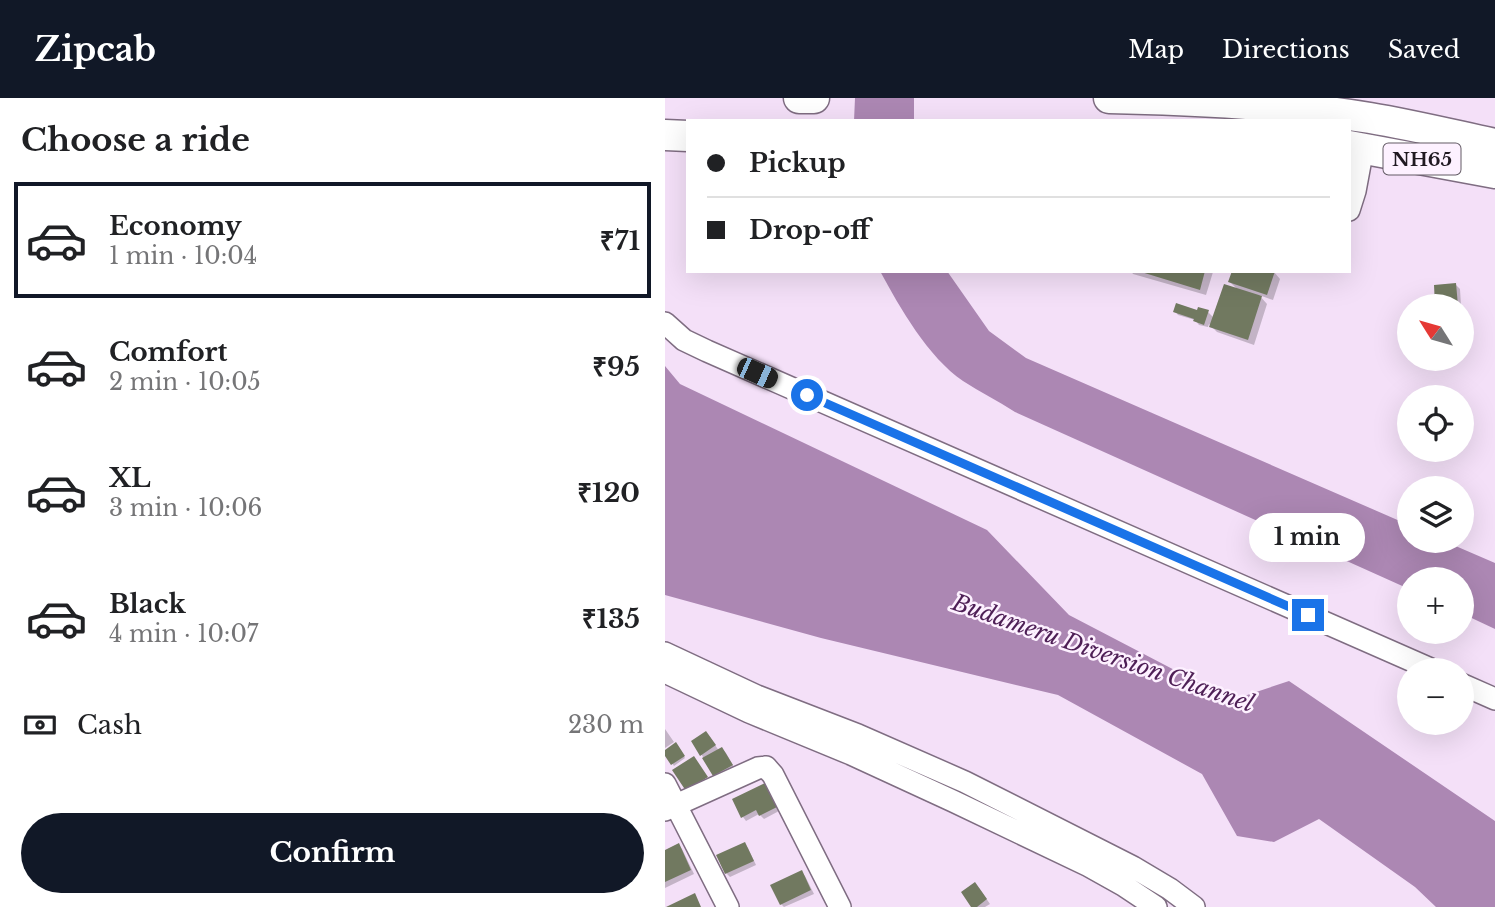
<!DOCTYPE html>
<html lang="en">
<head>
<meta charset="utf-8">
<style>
  :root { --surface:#fff; --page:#f2f2f2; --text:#202124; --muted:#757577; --line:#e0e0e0; --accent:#111827 }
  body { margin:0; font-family:"Libre Baskerville",serif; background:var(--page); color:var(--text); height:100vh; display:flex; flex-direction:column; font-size:26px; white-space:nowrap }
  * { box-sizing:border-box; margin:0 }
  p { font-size:23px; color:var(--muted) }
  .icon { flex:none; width:38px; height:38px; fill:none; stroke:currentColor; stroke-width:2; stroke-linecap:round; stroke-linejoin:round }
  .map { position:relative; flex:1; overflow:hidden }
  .sheet { display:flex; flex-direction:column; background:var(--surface); width:665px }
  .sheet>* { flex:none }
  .hud { position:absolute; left:21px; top:21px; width:665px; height:154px; border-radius:0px; box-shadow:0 7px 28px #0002; display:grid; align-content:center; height:154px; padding:0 21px; background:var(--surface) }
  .needle { width:46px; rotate:307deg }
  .buttons { position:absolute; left:732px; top:196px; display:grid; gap:14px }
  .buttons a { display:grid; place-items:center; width:77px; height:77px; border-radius:50%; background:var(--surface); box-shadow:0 7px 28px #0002; font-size:35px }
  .end { position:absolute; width:32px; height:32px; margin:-16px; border:9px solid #1a73e8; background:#fff; box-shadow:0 0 0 4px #fff }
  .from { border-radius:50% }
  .bubble { position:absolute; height:49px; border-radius:24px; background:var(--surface); box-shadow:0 7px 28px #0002; font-size:23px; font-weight:800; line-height:49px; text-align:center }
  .car { position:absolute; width:21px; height:42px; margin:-21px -10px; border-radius:9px; box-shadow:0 0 5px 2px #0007; background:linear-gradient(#222 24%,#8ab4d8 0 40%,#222 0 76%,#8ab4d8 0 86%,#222 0) }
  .hud b { display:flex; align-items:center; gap:24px; height:66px; font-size:26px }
  .hud b+b { border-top:2px solid var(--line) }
  .hud i { width:18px; height:18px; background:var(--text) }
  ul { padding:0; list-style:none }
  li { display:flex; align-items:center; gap:21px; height:116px; margin:0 14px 10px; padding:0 7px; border:4px solid transparent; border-radius:0px }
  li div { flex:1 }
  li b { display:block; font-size:26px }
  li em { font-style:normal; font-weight:800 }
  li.active { border-color:var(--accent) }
  li>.icon { width:63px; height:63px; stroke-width:1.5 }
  h2 { padding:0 21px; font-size:32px; line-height:84px }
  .pay { display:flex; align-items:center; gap:18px; height:77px; padding:0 21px; font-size:26px }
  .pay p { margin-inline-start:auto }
  .action { display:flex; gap:14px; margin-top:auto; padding:14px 21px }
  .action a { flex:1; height:80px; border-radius:42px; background:var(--accent); color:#fff; font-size:28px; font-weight:800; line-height:80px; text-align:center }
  header { display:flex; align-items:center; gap:42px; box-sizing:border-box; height:98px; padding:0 35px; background:var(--accent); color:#fff }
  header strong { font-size:33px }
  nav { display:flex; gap:38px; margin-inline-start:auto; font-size:24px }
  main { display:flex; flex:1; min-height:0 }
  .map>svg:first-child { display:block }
  .water { fill:#ac87b3 }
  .shadow { fill:#0003 }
  .building { fill:#717960 }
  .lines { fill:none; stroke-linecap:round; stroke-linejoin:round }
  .minor-casing { stroke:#7f6d82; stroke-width:24 }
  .highway-casing { stroke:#7f6d82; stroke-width:33 }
  .minor { stroke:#fff; stroke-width:21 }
  .highway { stroke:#fff; stroke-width:30 }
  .route { stroke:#1a73e8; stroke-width:9 }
  .labels { text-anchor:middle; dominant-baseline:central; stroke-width:5; stroke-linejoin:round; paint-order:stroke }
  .shield { fill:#fdf1ff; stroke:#625a64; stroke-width:2 }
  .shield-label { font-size:19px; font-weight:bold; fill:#201921 }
  .water-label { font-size:23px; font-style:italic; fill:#4e1f56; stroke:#fdf1ff }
</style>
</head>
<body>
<header>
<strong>Zipcab</strong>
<nav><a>Map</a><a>Directions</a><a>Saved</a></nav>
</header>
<main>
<section class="sheet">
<h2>Choose a ride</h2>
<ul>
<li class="active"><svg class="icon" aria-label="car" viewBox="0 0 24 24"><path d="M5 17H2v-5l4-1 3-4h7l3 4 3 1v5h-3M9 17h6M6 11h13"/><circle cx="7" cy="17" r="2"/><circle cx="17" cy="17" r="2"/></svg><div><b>Economy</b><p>1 min · 10:04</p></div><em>₹71</em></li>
<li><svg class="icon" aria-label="car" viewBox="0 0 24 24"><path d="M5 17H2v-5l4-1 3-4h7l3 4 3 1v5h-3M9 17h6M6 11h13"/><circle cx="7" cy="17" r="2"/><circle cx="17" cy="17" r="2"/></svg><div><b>Comfort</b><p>2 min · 10:05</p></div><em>₹95</em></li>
<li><svg class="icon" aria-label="car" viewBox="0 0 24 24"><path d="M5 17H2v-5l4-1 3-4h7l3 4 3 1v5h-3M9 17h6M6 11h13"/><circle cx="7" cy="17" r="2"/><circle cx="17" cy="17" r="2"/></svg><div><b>XL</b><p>3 min · 10:06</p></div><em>₹120</em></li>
<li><svg class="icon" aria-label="car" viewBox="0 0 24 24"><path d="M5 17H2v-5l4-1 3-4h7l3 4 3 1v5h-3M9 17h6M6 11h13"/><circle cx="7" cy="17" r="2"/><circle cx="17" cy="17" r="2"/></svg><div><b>Black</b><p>4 min · 10:07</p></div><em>₹135</em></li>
</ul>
<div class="pay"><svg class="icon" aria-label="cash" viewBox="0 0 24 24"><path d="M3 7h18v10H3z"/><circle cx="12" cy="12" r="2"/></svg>Cash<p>230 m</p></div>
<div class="action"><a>Confirm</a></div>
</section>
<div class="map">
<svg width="830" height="809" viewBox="0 0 830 809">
  <rect width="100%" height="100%" fill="#f4e0f8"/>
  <!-- water -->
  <path class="water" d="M190,0h59v23h-60z
    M215,173h67l42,60 37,27 383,167v16h35l51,22v66l-34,-16v-34h-52v10l-394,-177c-17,-11 -35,-20 -52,-31 -35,-24 -63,-73 -83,-110z
    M0,268l15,18 307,146 82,85 163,85 57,-19 206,140v86h-59l-21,-20 -96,-68 -45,23 -37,-6 -35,-62 -144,-79 -237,-57 -156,-43z"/>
  <!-- shadow -->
  <path class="shadow" d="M466,173h80l2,1 -7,23 -73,-21z
    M609,174l6,7 -7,21 -14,-5 8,9 -13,41 -37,-13 -8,-8 -1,3 -9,-2 -4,-5 -17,-5 -3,-4 33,1 6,6 24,-28 -8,-8z
    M791,187l4,4 1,17h-24l-1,-20z
    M0,631l9,13 -9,6z
    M45,639l9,14 3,-2 4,4 9,16 -17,10 -17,-25z
    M11,647l9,13 -11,8 -9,-14z
    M99,687l4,4 11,22 -15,8 -5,-5 -13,7 -3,-4z
    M80,746l3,4 8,17 -26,12 -4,-4z
    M13,747l4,4 12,25 -29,14v-36z
    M136,774l4,4 9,18 -30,13 -3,-3z
    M314,790l11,16 -5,3h-12l-10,-14z"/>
  <!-- building -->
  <path class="building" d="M473,173h67l-5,19z
    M567,173h43l-8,24 -39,-13z
    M791,185l2,23h-23l-1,-21z
    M559,186l38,12 -14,44 -39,-13z
    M511,205l21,7 1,-3 11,3 -5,15 -11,-4 1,-2 -21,-7z
    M41,633l10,14 -16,11 -9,-15z
    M11,644l9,14 -14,9 -6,-9v-6z
    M57,649l11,18 -20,11 -11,-18z
    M29,658l14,21 -22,14 -14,-21z
    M100,685l12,24 -18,9 -3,-6 -15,8 -9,-19z
    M80,744l9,19 -29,13 -9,-19z
    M14,745l12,27 -26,12v-32z
    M137,772l9,20 -31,15 -10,-20z
    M310,784l12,17 -10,8h-6l-10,-15z
    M30,795l6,14h-35z"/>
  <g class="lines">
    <defs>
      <path id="minor" d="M684,112l6,-19 8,-43
        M0,225l19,17 23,11 726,319
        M0,555l92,43 101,39 107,47 168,85 37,22 24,18
        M0,574l84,40 102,42 102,47 136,65 34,19 33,22
        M796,586l34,15
        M0,686l63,123
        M0,712l93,-42 8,-1 7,8 67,132"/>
      <path id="highway" d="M134,0h15
        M444,0c87,2 175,6 261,20 42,7 83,17 125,26
        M0,37l23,1
        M684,48l146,27"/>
    </defs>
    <!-- minor casing -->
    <use href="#minor" class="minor-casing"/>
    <!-- highway casing -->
    <use href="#highway" class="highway-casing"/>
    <!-- minor -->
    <use href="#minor" class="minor"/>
    <!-- highway -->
    <use href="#highway" class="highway"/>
  </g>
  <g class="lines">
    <!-- route -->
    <path class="route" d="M142,297l501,220"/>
  </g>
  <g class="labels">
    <!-- shield labels -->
    <rect class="shield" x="718.5" y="45.5" width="77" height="31" rx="5"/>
    <g class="shield-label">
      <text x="757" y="61">NH65</text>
    </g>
    <!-- water labels -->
    <g class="water-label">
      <text transform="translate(438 555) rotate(19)">Budameru Diversion Channel</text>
    </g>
  </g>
</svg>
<div class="buttons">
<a><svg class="needle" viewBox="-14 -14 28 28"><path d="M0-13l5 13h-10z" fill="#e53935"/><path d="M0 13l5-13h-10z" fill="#757577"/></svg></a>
<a><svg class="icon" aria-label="locate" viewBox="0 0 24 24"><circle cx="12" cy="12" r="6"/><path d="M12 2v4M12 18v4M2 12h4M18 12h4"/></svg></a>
<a><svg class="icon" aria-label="layers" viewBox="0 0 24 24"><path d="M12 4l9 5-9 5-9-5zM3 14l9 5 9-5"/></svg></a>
<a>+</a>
<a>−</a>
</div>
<i class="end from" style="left:142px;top:297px"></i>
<i class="end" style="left:643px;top:517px"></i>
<div class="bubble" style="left:584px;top:415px;width:116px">1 min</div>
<i class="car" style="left:92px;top:275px;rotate:114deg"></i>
<div class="hud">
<b><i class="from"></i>Pickup</b>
<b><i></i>Drop-off</b>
</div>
</div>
</main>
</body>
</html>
